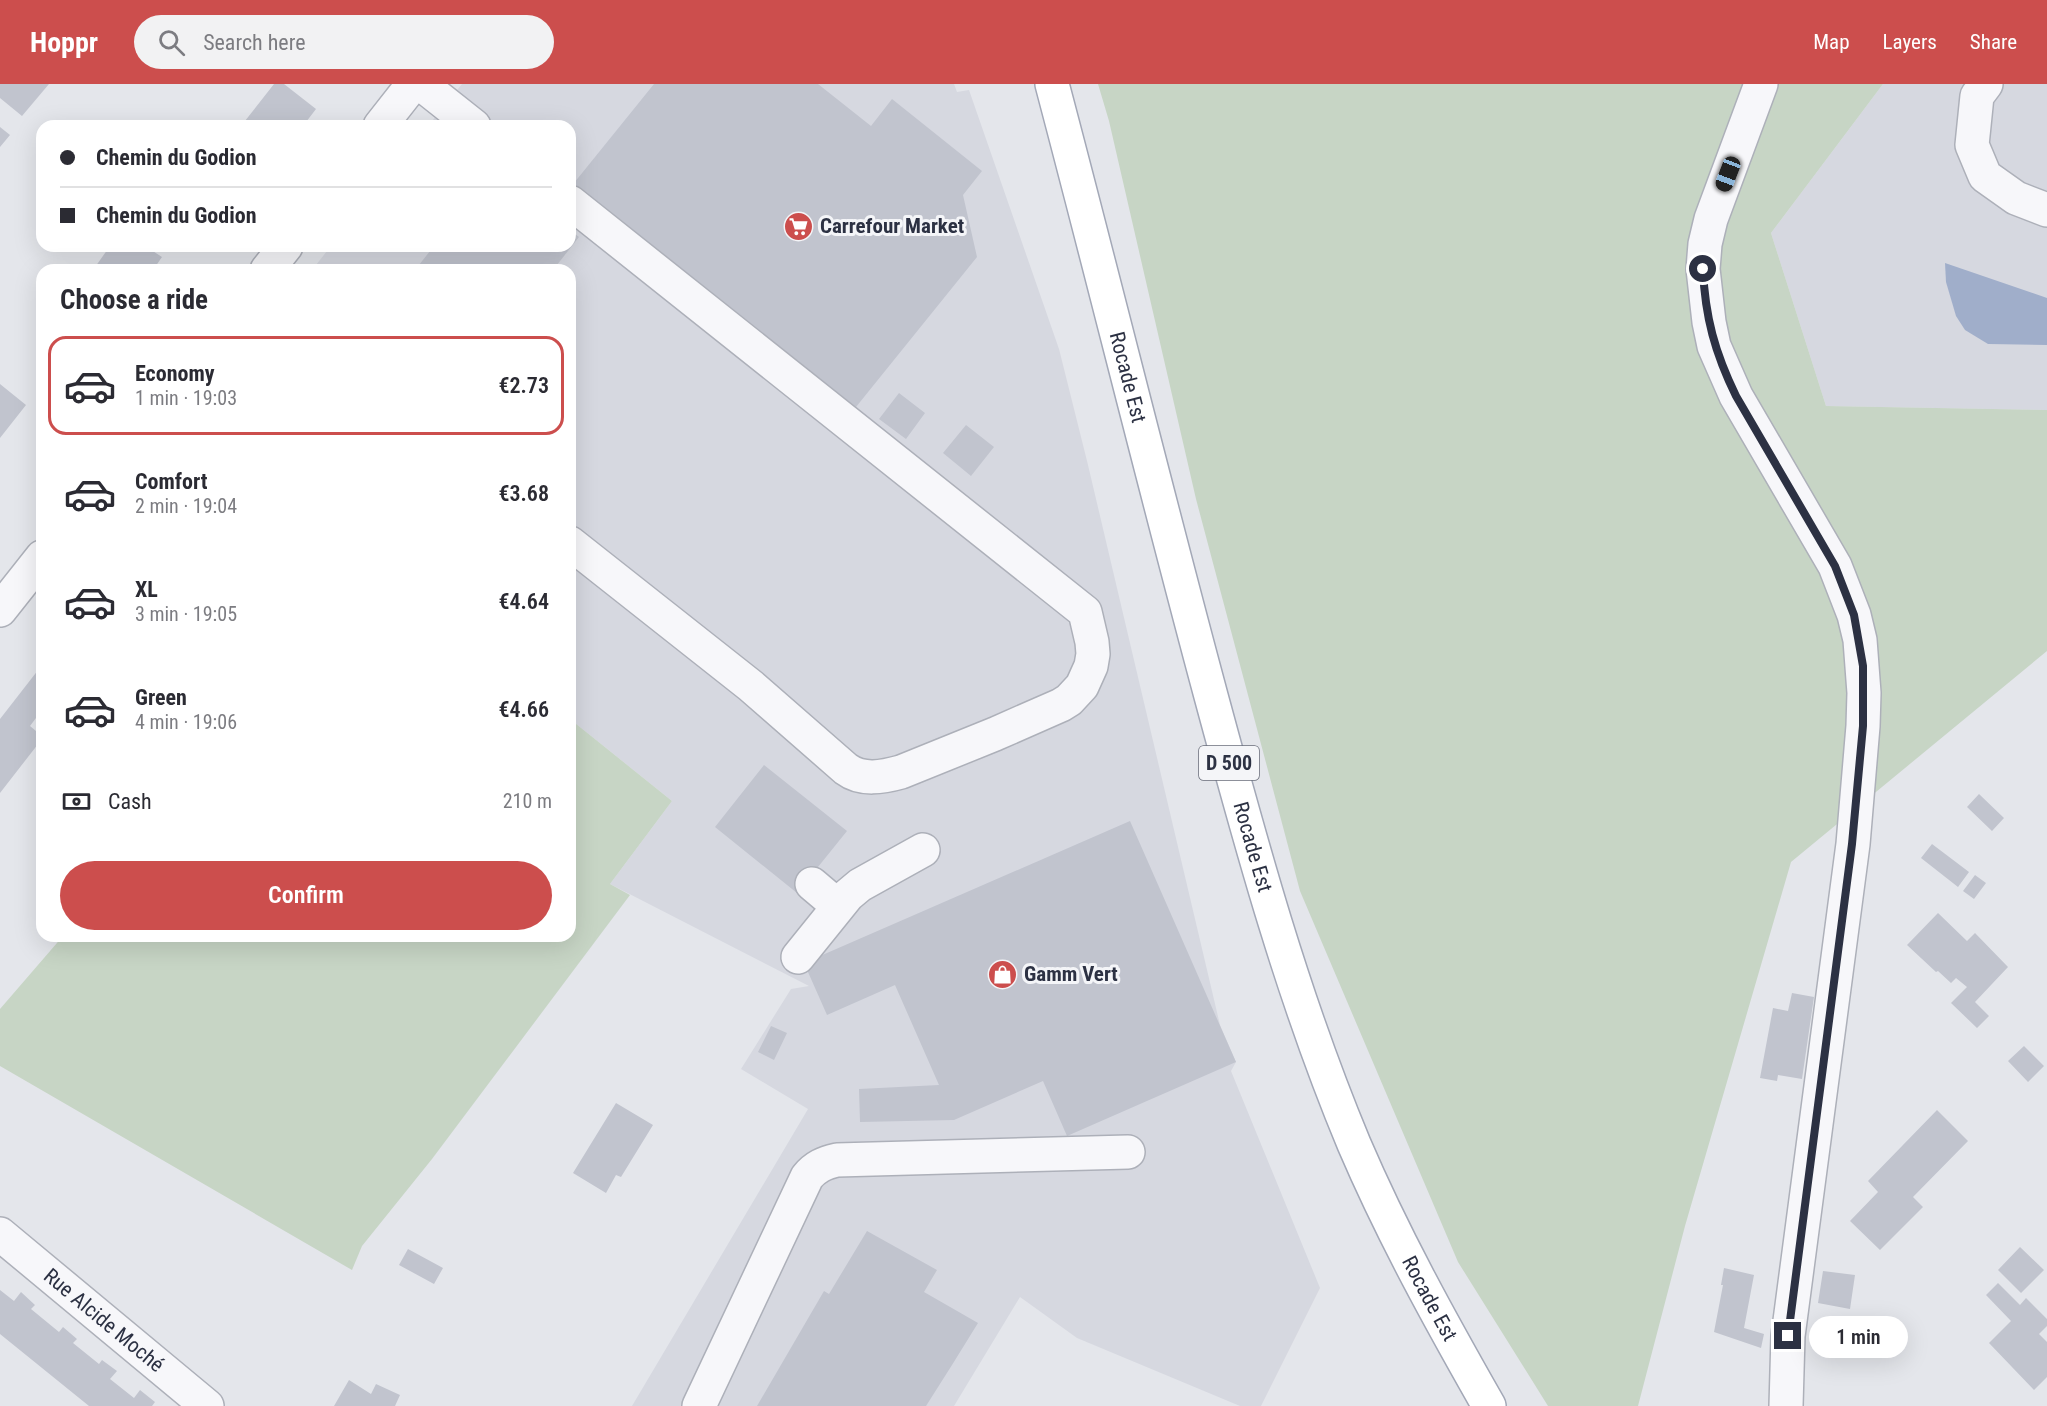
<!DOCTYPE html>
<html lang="en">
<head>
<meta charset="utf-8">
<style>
  :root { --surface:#fff; --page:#f2f2f3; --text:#2b2b33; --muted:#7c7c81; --line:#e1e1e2; --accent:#cc4e4d }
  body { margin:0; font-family:"Roboto Condensed",sans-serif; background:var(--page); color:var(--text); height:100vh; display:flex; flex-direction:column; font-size:22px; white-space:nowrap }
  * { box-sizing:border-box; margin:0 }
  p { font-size:20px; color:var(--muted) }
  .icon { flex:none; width:33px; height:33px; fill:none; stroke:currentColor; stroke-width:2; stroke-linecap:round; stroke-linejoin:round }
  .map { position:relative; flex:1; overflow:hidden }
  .sheet { position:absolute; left:36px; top:180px; width:540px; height:678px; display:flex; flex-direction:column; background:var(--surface); border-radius:18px; box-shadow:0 6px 24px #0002 }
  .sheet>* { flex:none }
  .guide { position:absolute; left:36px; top:36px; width:540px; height:132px; border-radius:18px; box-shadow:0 6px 24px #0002; display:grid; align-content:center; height:132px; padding:0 24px; background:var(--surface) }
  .end { position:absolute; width:27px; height:27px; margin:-14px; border:8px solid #2c3143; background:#fff; box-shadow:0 0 0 3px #fff }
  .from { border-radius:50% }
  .bubble { position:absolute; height:42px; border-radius:21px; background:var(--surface); box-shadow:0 6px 24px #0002; font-size:20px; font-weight:600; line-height:42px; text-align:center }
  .car { position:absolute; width:18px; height:36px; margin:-18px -9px; border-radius:8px; box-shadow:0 0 4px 2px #0007; background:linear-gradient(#222 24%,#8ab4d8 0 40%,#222 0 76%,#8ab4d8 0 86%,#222 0) }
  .guide b { display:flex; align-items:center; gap:21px; height:57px; font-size:22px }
  .guide b+b { border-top:2px solid var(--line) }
  .guide i { width:15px; height:15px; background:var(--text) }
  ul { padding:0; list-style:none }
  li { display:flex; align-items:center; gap:18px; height:99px; margin:0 12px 9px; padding:0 12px; border:3px solid transparent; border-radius:18px }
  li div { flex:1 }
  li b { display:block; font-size:22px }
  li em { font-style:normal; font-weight:600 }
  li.selected { border-color:var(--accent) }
  li>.icon { width:54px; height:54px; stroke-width:1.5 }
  h2 { padding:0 24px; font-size:27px; line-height:72px }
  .pay { display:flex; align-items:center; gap:15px; height:66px; padding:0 24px; font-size:22px }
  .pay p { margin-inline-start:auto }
  .cta { display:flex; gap:12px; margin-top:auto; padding:12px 24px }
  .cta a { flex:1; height:69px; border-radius:36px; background:var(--accent); color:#fff; font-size:24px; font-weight:600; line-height:69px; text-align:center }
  header { display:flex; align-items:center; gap:36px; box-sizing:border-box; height:84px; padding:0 30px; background:var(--accent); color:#fff }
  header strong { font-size:28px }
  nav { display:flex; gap:33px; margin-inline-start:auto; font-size:21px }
  .search { width:420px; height:54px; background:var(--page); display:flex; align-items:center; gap:15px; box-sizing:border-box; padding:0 21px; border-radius:33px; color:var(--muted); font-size:22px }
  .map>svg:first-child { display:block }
  .built { fill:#d6d8e0 }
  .green { fill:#c7d5c5 }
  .water { fill:#a0aeca }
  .building { fill:#c1c4ce }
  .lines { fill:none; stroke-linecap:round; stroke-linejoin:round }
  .minor-casing { stroke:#adb0b9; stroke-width:36 }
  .major-casing { stroke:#a3a8b7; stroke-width:36 }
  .minor { stroke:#f7f7fa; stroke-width:33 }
  .major { stroke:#fff; stroke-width:33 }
  .route { stroke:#2c3143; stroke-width:8 }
  .labels { text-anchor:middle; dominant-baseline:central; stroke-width:6; stroke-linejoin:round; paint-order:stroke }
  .shield { fill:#f4f5f8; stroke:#686c79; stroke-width:1.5 }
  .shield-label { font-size:20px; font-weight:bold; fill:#2c3143 }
  .poi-label { font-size:21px; font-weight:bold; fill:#2c3143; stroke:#f4f5f8; text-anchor:start }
  .street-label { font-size:21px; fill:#2c3143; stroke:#f4f5f8 }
</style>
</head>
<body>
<header>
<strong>Hoppr</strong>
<div class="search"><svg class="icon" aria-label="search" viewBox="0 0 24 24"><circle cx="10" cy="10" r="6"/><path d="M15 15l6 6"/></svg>Search here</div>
<nav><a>Map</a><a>Layers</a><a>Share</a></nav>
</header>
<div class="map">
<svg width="2047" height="1322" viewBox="0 0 2047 1322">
  <rect width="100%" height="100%" fill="#e4e6eb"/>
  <!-- built -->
  <path class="built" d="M462,0h492l3,8 12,-2 90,259 29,116 132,560 16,37 -5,9 89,217 -59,118h-21l-163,-68 -57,-41 -66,109h-322l176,-297 -67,-40 50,-80 18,-3 -199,-102 62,-83 -102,-82v-449h-258l19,-24h239v-120h-142z
    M1883,0h164v326l-221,-4 -55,-173z"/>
  <!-- green -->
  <path class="green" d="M1098,0h785l-112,149 55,173 221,4v241l-256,211 -106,364 -47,180h-90l-90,-144 -158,-371 -104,-392 -87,-378z
    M570,635l102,82 -62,83 20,11 -198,264 -70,87 -10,24 -352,-204v-57l63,-73h507z"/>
  <!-- water -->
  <path class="water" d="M1945,179l102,35v47l-59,-1 -23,-14 -9,-14 -10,-34z"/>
  <!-- building -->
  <path class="building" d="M0,0h49l-27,32 -22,-18z
    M274,0h10l32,25 -13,17h-62z
    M654,0h164l53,42 21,-27 90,72 -19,24 14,62 -121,150 -282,-224z
    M0,43l10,8 -10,12z
    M570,146l9,7 -26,33h-138l19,-24h136z
    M110,162h35l17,11 -9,13h-60z
    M0,300l26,21 -26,33z
    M899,309l26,20 -19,26 -27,-20z
    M966,341l28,22 -23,29 -28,-23z
    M42,581v45l-12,16 12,10v3l-42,54v-74z
    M764,681l83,66 -50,62 -82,-66z
    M1979,710l25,24 -12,13 -25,-24z
    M1130,737l106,241 -169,74 -24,-55 -89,39 -94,2 -1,-33 80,-4 -44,-100 -68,30 -23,-52z
    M1932,760l37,28 -11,15 -37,-29z
    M1975,791l11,8 -12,16 -11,-8z
    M1938,829l29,28 8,-8 33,34 -33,35 14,14 -12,12 -26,-25 16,-16 -11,-9 -5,5 -13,-12 -2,1 -29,-27z
    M1792,909l22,4 -12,82 -24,-4 -1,6 -17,-3 13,-70 15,3z
    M771,942l16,7 -13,27 -16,-8z
    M2024,962l20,20 -16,16 -20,-21z
    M616,1019l37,22 -32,52 -5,-2 -10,18 -33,-20z
    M1937,1026l31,31 -55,56 10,10 -43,43 -30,-29 28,-29 -10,-11z
    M867,1147l70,39 -13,22 54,31 -26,42 -26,41h-169l67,-115 5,3z
    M2020,1163l24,23 -23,23 -23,-23z
    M408,1165l35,19 -9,16 -35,-19z
    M1724,1184l30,7 -10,53 20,6 -3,14 -47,-16 9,-47h-2z
    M1823,1187l32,4 -5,34 -32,-6z
    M1998,1199l22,22 6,-7 21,21v7l-8,8 8,8v35l-13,13 -45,-47 22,-22 -25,-26z
    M0,1206l14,11 7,-9 14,13 -4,4 28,23 4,-5 14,12 -4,4 26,21 3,-4 15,11 -7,8 24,19 6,-8 15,12 -3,4h-63l-89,-72z
    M349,1296l22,14 5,-10 24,11 -5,11h-61z"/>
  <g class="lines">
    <defs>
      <g id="minor">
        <path d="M421,0l53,42"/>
        <path d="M1761,0l-50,135 -6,25 -2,25 6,53 5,24 22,50 99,170 19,49 6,25 4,53 -1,33 -10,118 -65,492 -2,70"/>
        <path d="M1986,0l-9,12 -5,49 13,31 31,22 31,12"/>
        <path d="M380,42l33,-42"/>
        <path d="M570,118l515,410 7,30 1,12 -2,12 -9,20 -13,14 -8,5 -66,29 -94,38c-18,5 -39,9 -55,-3l-95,-83 -181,-143"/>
        <path d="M267,186l19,-24"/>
        <path d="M0,526l42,-53"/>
        <path d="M812,800l26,22"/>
        <path d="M798,873l50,-62 12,-10 63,-35"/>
        <path id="s1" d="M0,1150l207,172"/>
        <path d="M699,1322l108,-229c8,-10 17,-14 30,-17l291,-8"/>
      </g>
      <g id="major">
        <path id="s2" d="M1052,0c54,204 104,408 159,612 41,152 82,302 143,448 39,91 86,176 135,262"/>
      </g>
    </defs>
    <!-- minor casing -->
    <use href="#minor" class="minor-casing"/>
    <!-- major casing -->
    <use href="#major" class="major-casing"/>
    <!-- minor -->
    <use href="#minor" class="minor"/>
    <!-- major -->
    <use href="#major" class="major"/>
  </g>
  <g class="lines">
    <!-- route -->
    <path class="route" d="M1703,185c2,48 12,84 33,127l99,170 19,49 9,51v60l-11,118 -64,492"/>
  </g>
  <!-- icons -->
  <defs>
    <symbol id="supermarket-disc" viewBox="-11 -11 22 22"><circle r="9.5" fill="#cc4e4d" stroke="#f4f5f8"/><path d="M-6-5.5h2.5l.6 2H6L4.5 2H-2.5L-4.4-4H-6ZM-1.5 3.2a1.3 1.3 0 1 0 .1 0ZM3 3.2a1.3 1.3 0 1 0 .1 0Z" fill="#fff"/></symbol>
    <symbol id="shop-disc" viewBox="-11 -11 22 22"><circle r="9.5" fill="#cc4e4d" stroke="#f4f5f8"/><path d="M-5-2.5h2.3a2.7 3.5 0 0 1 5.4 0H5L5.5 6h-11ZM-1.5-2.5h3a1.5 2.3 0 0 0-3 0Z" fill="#fff"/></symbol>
  </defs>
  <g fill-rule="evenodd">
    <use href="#supermarket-disc" x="782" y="126" width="33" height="33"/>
    <use href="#shop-disc" x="986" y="874" width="33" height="33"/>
  </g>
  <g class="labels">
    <!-- shield labels -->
    <rect class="shield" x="1199" y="662" width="60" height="34" rx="4.5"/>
    <g class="shield-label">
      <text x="1229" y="679">D 500</text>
    </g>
    <!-- poi labels -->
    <g class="poi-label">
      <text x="820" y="142">Carrefour Market</text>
      <text x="1024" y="890">Gamm Vert</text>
    </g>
    <!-- street labels -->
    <g class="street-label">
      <text stroke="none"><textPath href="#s2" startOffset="303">Rocade Est</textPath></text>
      <text stroke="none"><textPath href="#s2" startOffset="789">Rocade Est</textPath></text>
      <text stroke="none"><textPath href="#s2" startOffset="1275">Rocade Est</textPath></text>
      <text stroke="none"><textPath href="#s1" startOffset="135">Rue Alcide Moché</textPath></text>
    </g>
  </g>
</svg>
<i class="end from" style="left:1703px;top:185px"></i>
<i class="end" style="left:1788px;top:1252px"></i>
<div class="bubble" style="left:1809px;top:1232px;width:99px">1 min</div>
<i class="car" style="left:1728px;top:90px;rotate:201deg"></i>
<div class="guide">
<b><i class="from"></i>Chemin du Godion</b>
<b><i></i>Chemin du Godion</b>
</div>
<section class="sheet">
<h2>Choose a ride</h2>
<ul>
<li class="selected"><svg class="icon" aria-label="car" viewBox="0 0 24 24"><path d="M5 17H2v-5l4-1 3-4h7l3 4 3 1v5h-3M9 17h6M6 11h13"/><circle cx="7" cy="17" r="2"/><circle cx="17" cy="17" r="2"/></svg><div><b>Economy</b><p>1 min · 19:03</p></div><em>€2.73</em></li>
<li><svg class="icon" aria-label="car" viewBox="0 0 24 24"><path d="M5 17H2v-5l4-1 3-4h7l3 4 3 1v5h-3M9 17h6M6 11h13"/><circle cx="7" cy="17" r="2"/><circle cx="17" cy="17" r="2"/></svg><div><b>Comfort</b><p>2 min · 19:04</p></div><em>€3.68</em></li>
<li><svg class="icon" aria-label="car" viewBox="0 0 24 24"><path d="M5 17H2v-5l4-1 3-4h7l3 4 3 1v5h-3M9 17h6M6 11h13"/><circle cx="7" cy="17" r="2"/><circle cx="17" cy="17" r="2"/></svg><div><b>XL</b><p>3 min · 19:05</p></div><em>€4.64</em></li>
<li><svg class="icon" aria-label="car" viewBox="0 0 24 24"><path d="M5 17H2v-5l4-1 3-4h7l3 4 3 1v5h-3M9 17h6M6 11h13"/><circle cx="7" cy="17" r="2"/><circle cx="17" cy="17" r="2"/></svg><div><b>Green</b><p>4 min · 19:06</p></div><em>€4.66</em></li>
</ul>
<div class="pay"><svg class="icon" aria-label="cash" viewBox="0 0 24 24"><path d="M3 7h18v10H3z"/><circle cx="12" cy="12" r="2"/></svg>Cash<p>210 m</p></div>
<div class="cta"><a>Confirm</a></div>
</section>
</div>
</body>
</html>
